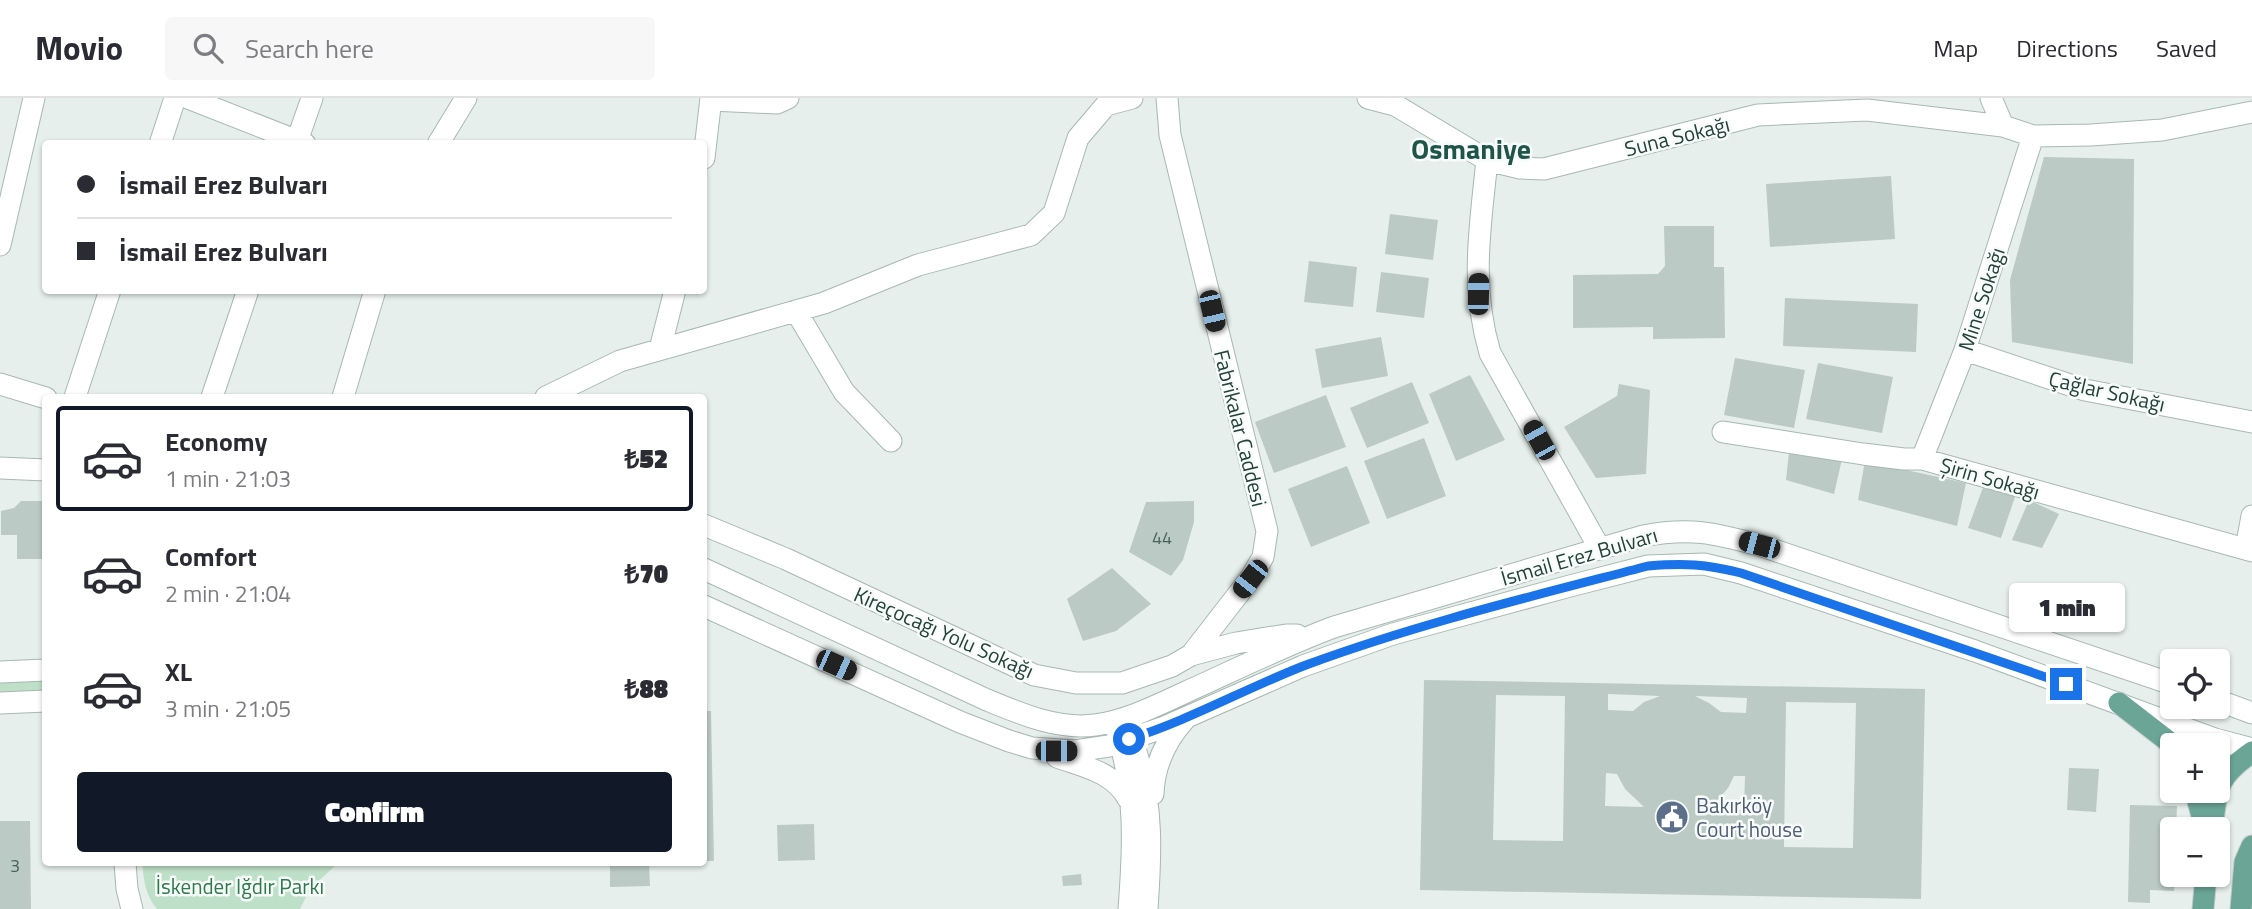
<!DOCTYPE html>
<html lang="en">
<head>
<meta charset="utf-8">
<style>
  :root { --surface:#fff; --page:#f7f7f7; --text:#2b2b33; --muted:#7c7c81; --line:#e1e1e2; --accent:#111827 }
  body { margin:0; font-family:"Titillium Web",sans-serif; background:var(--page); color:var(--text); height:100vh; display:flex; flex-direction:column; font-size:26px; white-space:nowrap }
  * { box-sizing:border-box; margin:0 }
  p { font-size:23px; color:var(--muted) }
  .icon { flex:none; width:38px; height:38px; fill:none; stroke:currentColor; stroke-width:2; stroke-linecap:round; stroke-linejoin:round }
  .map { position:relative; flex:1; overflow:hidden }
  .drawer { position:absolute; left:42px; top:296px; width:665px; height:472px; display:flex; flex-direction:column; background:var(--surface); border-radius:7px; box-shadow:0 2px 5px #0004 }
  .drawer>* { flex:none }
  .guide { position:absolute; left:42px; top:42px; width:665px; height:154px; border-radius:7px; box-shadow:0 2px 5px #0004; display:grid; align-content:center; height:154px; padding:0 35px; background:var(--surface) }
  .fabs { position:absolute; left:2160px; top:551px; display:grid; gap:14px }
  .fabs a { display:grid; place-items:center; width:70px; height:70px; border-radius:7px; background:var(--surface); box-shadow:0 2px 5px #0004; font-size:35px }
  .end { position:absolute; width:32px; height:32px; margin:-16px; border:9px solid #1a73e8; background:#fff; box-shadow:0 0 0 4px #fff }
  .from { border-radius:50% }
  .bubble { position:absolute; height:49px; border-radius:7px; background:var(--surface); box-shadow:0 2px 5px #0004; font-size:23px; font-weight:800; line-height:49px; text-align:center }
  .car { position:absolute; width:21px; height:42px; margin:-21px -10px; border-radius:9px; box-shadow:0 0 5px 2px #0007; background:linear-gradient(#222 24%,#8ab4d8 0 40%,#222 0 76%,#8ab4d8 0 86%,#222 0) }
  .guide b { display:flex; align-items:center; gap:24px; height:66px; font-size:26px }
  .guide b+b { border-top:2px solid var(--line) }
  .guide i { width:18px; height:18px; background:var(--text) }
  ul { padding:12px 0 0; list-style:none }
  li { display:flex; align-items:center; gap:21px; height:105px; margin:0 14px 10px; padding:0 21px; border:4px solid transparent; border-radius:7px }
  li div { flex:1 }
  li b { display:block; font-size:26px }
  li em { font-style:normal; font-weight:800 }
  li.selected { border-color:var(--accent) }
  li>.icon { width:63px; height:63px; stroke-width:1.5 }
  .cta { display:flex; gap:14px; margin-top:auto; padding:14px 35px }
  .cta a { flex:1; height:80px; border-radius:7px; background:var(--accent); color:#fff; font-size:28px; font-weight:800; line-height:80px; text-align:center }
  header { display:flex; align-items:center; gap:42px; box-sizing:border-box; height:98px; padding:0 35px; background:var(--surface); border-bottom:2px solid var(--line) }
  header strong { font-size:33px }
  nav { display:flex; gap:38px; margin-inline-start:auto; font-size:24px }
  .search { width:490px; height:63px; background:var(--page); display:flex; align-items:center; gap:18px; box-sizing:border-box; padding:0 24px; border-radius:7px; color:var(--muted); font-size:26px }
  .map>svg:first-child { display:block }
  .green { fill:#bfe0c8 }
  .building { fill:#bbcac4; fill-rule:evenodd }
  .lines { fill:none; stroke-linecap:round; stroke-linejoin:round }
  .minor-casing { stroke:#a8b8b2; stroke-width:23 }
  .major-casing { stroke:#c2cac8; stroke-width:23 }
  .minor { stroke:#fff; stroke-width:21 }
  .major { stroke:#6aa596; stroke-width:21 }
  .route { stroke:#1a73e8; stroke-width:9 }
  .labels { text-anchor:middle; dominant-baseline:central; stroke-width:5; stroke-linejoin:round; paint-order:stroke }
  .number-label { font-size:18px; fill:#4a645c }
  .street-label { font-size:21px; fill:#24423a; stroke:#f7fbf9 }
  .service-label { font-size:21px; fill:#4e5e75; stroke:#f7fbf9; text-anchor:start }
  .park-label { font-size:21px; fill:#2d7a4b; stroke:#f7fbf9 }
  .district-label { font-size:28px; font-weight:bold; fill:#1f5548; stroke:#f7fbf9 }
</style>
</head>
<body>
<header>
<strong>Movio</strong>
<div class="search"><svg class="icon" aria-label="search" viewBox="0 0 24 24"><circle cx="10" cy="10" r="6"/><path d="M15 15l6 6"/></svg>Search here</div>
<nav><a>Map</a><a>Directions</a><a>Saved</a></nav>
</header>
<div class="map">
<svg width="2252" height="811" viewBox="0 0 2252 811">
  <rect width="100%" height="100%" fill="#e6efeb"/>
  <!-- green -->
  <path class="green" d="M45,583v11l-45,1v-11z
    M142,765h196l-28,26 -10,20h-143c-12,-14 -13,-29 -15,-46z"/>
  <!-- building -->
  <path class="building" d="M2044,59l90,2 -1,205 -121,-22 -2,-62z
    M1891,78l4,63 -125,8 -4,-63z
    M1390,116l48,6 -5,40 -48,-6z
    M1664,128h50v41h10l1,71 -72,1v-12l-80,1v-53l85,-1 7,-8z
    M1309,163l48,6 -4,40 -49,-5z
    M1381,174l48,6 -5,40 -48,-6z
    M1785,200l133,6 -2,48 -133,-6z
    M1381,239l7,39 -66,12 -7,-39z
    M1735,260l70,12 -11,58 -70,-13z
    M1818,265l75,14 -11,56 -76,-14z
    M1470,277l35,65 -49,21 -27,-67z
    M1412,284l17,41 -62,25 -17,-40z
    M1619,286l31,6 -4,84 -50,4 -32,-51 53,-31z
    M1326,297l20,52 -72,26 -19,-51z
    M1424,340l22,58 -59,23 -23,-58z
    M1789,354l53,7 -8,35 -48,-14z
    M1865,363l101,22 -9,43 -99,-26z
    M1347,368l23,57 -59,24 -23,-58z
    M1985,384l31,12 -15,44 -33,-10z
    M2029,402l30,14 -17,34 -30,-8z
    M21,403h25v58h-29v-24h-16v-24l13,-3z
    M1194,403v21l-11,38 -12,16 -42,-24 17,-50z
    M1112,470l39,36 -35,27 -33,10 -16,-42z
    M1424,582l501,9 -4,210 -501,-9zM1608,596l52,2 -16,6 -11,9 -25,-1zM1496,597l69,1 -2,145 -70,-1zM1695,598l52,2 -1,15 -25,-1 -12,-9zM1786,604l70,1 -3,145 -69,-1zM1606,675l11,1 8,15 19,18 -39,-1zM1734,678h11l-1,34 -39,-1 11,-7 12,-14z
    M704,613h7l3,150h-10z
    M2069,670l30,1 -3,43 -29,-2z
    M2130,707l47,1 -1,24h-4v45h3l-1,16 -24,-1v13l-22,-1z
    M0,723h30l1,88h-31z
    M814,726l1,36 -37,1 -1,-36z
    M610,765h39l1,23 -40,1z
    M1081,776l1,11 -19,1 -1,-10z"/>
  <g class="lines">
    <defs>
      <path id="minor" d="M188,0l117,46
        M1167,0l3,37 97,396 -4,26 -13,22 -59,76
        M1368,0l27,7 92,55 33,8 24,1 214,-54 109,-5 136,16 30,10 58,-1 71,-5 90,-18
        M1991,0l12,28
        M711,2l66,3 11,-5
        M160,46l15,-46
        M296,46l16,-46
        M438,46l28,-46
        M704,60l7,-60
        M1487,62c-7,69 -17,125 3,193l110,196
        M0,147l34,-147
        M796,213l48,81 47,49
        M660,251l15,-59
        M1965,252l120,40 167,32
        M0,286l46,14
        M75,299l35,-107
        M212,299l36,-107
        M343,299l32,-107
        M546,299l74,-36 204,-58 94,-38 113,-30 23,-22 24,-75 28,-33 26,-7
        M1723,334l140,22 41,5h18l330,92
        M1922,361l43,-109 68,-214
        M0,370l46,2
        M704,427l82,34 248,116 42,8h46l50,-17 19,-11 45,-12 50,-8h11
        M2246,451l6,-33
        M704,471l283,131c34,14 71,30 108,25 31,-4 63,-20 91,-33 49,-22 97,-46 148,-65l309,-91c47,-9 71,-3 116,9l413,139
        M704,508l256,116 49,19 23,7 43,3 34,-5 53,-18 141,-62 90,-32 177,-48 78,-20 56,-2 37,9 234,78 240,88 37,10
        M0,574l46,-2
        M2217,602l35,13
        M0,605l46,-2
        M1117,633c19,63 17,113 12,178
        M1120,644l16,10c17,54 15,101 11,157
        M1057,659c28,10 57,15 72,43
        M1153,696c1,-28 13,-54 32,-75
        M125,765l2,26 5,20"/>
      <path id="major" d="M2119,605l49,38 4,7
        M2195,693l11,39
        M2212,732c5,-42 4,-53 40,-78
        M2203,811l3,-34
        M2241,811l4,-47 7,-16"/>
    </defs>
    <!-- minor casing -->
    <use href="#minor" class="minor-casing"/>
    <!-- major casing -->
    <use href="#major" class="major-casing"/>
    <!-- minor -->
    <use href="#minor" class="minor"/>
    <!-- major -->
    <use href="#major" class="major"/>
  </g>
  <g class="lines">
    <!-- route -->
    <path class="route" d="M1129,641c61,-19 117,-51 177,-74 111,-41 227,-69 342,-99 37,-3 57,-2 93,7l325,111"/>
  </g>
  <!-- icons -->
  <defs>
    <symbol id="civic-disc" viewBox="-11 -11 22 22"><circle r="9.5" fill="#5c6f8a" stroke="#f7fbf9"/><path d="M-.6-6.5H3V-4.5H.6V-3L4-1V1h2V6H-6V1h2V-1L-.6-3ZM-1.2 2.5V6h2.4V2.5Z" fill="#fff"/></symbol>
  </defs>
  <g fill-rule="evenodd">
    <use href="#civic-disc" x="1653" y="700" width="38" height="38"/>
  </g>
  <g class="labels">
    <!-- number labels -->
    <g class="number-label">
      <text x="1162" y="439">44</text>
      <text x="15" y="767">3</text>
    </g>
    <!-- street labels -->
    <g class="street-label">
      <text transform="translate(1677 38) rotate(-14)">Suna Sokağı</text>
      <text transform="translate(1981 201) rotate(-72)">Mine Sokağı</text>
      <text transform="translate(2107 293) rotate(13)">Çağlar Sokağı</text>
      <text transform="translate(1241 330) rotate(76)">Fabrikalar Caddesi</text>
      <text transform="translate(1990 380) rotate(16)">Şirin Sokağı</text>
      <text transform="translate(1579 458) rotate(-16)">İsmail Erez Bulvarı</text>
      <text transform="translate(944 534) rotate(24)">Kireçocağı Yolu Sokağı</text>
    </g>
    <!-- service labels -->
    <g class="service-label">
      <text x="1696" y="707">Bakırköy<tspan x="1696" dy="24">Court house</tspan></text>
    </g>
    <!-- park labels -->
    <g class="park-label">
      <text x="240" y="788">İskender Iğdır Parkı</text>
    </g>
    <!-- district labels -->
    <g class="district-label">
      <text x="1471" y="50">Osmaniye</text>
    </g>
  </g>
</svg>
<div class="fabs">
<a><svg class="icon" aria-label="locate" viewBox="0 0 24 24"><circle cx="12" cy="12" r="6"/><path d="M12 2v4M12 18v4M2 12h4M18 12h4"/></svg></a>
<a>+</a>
<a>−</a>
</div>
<i class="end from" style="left:1129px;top:641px"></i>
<i class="end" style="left:2066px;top:586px"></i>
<div class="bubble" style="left:2009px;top:485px;width:116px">1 min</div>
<i class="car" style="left:1478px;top:196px;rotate:1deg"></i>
<i class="car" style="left:1212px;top:213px;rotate:167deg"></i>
<i class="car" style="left:1539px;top:342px;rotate:331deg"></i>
<i class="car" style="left:1759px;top:447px;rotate:285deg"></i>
<i class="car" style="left:1250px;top:481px;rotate:218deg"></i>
<i class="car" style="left:836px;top:567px;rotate:114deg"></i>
<i class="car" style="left:1056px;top:653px;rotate:90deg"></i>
<div class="guide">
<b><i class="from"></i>İsmail Erez Bulvarı</b>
<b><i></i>İsmail Erez Bulvarı</b>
</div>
<section class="drawer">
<ul>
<li class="selected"><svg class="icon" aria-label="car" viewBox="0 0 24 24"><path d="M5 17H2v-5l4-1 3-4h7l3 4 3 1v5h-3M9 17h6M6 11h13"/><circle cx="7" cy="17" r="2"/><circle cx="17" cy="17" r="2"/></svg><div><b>Economy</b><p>1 min · 21:03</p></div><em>₺52</em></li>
<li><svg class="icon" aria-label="car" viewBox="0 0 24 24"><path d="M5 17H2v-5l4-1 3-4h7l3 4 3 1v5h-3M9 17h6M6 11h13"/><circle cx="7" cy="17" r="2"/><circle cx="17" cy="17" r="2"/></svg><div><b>Comfort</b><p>2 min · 21:04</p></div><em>₺70</em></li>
<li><svg class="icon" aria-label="car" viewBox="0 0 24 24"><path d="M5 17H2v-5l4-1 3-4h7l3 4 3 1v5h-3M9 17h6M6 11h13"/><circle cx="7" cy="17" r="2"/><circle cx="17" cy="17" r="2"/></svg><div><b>XL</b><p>3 min · 21:05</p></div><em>₺88</em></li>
</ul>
<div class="cta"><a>Confirm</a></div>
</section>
</div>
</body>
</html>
